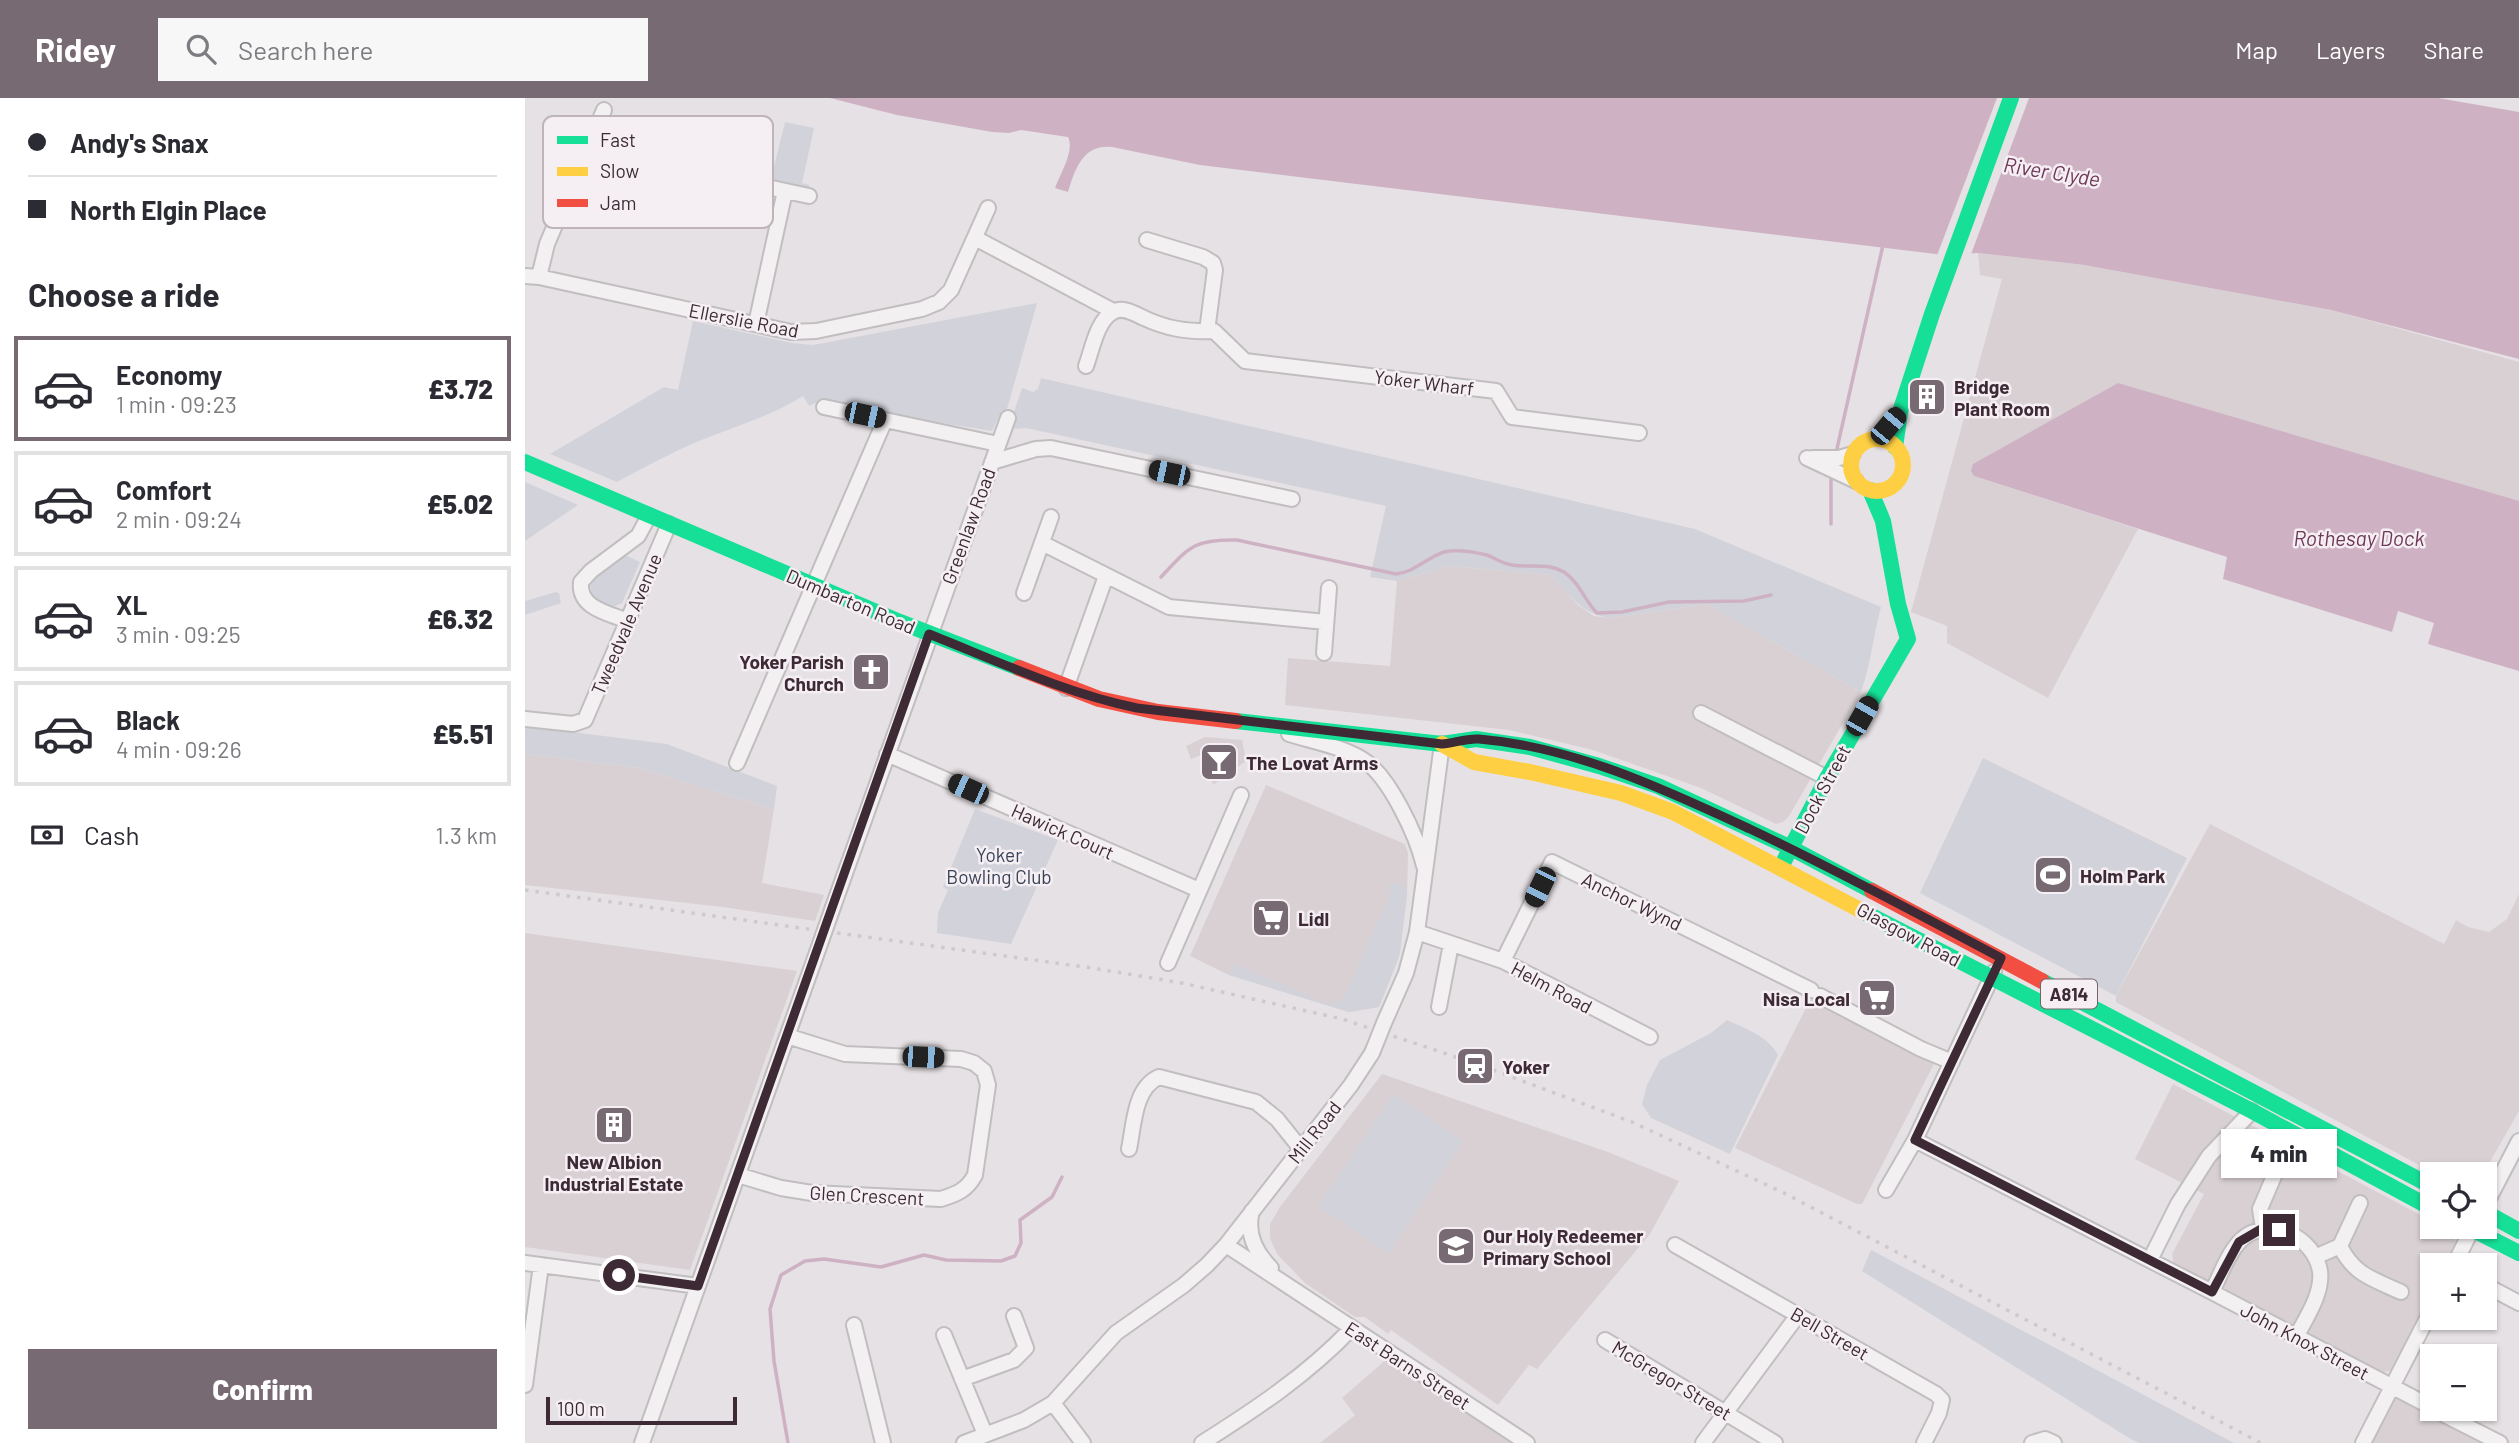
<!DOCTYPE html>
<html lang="en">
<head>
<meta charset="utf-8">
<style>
  :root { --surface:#fff; --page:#f7f7f7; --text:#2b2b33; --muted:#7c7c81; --line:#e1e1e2; --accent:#786a72 }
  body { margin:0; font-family:Barlow,sans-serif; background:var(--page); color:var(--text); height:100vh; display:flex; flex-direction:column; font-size:26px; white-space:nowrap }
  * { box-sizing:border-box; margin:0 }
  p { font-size:23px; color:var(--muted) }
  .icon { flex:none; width:38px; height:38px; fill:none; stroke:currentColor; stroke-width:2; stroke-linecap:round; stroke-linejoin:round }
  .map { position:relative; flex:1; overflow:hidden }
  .drawer { display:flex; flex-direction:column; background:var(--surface); width:525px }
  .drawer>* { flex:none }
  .hud { display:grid; align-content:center; height:154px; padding:0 28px; background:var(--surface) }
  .buttons { position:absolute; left:1895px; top:1064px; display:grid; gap:14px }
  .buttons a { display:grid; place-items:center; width:77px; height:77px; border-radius:0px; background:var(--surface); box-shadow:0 2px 5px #0004; font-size:35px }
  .scale { position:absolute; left:21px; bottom:18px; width:191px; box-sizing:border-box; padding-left:7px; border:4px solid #3d2a34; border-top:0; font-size:19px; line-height:24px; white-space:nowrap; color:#3d2a34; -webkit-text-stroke:5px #f5eff3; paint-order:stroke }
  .end { position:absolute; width:32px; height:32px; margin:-16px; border:9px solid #3d2a34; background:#fff; box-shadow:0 0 0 4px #fff }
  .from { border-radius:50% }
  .bubble { position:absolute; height:49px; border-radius:0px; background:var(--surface); box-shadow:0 2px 5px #0004; font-size:23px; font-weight:800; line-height:49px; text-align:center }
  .car { position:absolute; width:21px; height:42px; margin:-21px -10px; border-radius:9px; box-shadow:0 0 5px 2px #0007; background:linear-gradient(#222 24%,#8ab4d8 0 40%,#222 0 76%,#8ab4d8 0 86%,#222 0) }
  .hud b { display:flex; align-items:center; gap:24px; height:66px; font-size:26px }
  .hud b+b { border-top:2px solid var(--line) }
  .hud i { width:18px; height:18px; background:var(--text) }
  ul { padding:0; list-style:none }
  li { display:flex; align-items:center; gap:21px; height:105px; margin:0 14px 10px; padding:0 14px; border:4px solid var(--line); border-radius:0px }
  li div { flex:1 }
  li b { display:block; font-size:26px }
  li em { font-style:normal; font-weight:800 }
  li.selected { border-color:var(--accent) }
  li>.icon { width:63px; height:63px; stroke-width:1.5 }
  h2 { padding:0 28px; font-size:32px; line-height:84px }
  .pay { display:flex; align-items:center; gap:18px; height:77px; padding:0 28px; font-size:26px }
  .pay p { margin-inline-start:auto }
  .primary-button { display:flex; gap:14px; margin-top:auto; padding:14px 28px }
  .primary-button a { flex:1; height:80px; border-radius:0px; background:var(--accent); color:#fff; font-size:28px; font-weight:800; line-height:80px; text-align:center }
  header { display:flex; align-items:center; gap:42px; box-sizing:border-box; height:98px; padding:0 35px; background:var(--accent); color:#fff }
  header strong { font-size:33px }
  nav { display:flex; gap:38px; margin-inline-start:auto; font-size:24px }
  .search { width:490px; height:63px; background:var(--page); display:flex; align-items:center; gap:18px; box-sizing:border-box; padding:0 24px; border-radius:0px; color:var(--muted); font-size:26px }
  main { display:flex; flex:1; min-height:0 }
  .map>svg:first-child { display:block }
  .built { fill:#d9d0d4 }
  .green { fill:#d2d3da }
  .water { fill:#ceb2c4 }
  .pier { fill:#e6e1e4 }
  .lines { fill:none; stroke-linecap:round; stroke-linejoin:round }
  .stream { stroke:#ceb2c4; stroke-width:3.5 }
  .street-casing { stroke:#c1bec0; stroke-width:18 }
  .street { stroke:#f3f0f2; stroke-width:14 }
  .fast { stroke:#16e098; stroke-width:16 }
  .slow { stroke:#ffcf43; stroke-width:16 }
  .jam { stroke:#f24e42; stroke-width:16 }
  .rail { stroke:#cdcacc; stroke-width:3.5; stroke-dasharray:3.5 7; stroke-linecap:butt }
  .street-bridge-casing { stroke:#c1bec0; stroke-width:18; stroke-linecap:butt }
  .street-bridge { stroke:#f3f0f2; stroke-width:14 }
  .route { stroke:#3d2a34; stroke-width:9 }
  .labels { text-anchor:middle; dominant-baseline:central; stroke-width:5; stroke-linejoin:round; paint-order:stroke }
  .shield { fill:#f5eff3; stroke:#74656d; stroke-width:2 }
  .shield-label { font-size:18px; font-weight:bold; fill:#3d2a34 }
  .street-label { font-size:19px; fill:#3d2a34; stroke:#f5eff3 }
  .poi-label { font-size:19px; font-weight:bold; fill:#3d2a34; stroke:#f5eff3; text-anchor:start }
  .park-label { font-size:19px; fill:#384358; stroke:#f5eff3 }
  .water-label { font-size:21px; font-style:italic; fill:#6e3858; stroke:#f5eff3 }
  .key { fill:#f5eff3; stroke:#beb4ba; stroke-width:2 }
  .key-label { font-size:19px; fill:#3d2a34 }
</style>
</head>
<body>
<header>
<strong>Ridey</strong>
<div class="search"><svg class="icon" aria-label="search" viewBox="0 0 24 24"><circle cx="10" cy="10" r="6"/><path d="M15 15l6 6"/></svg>Search here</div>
<nav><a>Map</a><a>Layers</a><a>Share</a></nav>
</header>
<main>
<section class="drawer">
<div class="hud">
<b><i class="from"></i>Andy's Snax</b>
<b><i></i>North Elgin Place</b>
</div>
<h2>Choose a ride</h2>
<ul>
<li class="selected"><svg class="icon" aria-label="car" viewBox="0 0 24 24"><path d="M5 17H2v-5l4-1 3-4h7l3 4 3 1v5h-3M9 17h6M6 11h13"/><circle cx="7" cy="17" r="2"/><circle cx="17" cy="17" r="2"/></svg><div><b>Economy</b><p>1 min · 09:23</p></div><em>£3.72</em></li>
<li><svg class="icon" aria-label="car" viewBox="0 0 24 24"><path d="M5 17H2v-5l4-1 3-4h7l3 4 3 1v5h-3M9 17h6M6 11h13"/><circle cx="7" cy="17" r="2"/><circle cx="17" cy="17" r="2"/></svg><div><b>Comfort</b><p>2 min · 09:24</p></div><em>£5.02</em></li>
<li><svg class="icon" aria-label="car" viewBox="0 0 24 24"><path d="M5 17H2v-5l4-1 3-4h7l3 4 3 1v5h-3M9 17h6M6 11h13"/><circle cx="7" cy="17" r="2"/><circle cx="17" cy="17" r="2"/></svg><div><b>XL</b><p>3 min · 09:25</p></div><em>£6.32</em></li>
<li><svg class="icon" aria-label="car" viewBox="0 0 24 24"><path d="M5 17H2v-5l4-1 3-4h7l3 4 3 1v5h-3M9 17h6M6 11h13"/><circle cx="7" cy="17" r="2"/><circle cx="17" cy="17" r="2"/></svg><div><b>Black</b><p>4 min · 09:26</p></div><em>£5.51</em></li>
</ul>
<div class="pay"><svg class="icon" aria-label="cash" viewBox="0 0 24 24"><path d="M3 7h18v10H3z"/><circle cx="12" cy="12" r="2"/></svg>Cash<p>1.3 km</p></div>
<div class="primary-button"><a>Confirm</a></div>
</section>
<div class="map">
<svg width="1994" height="1345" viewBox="0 0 1994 1345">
  <rect width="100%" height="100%" fill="#e6e1e4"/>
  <!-- built -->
  <path class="built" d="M1453,155l106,12 247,45 188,52v140l-545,-26 164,53 -90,169 -101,-55v-17l-36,-14 91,-333 -22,-4z
    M925,468l101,9 27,30 16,11 16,2 97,-14 154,88 -72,124 -6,6 -7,2 -75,-36 -108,-38 -84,-20 -224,-25 3,-47 102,8 7,-85z
    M680,639l37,3 4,21 -33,24 -9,-31 -13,5 -5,-13z
    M0,656l114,14 135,41 -12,74 62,12 -9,26 -92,-14 -198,-22z
    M741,687l139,59 3,9 -1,43 -7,57 -21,54 -30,5 -120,-37 -39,-19z
    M1685,726l234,120 12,-24 12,7 21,5 18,-13 12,-25v217l-36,63h-47l-320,-172v-6z
    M0,835l272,38 -107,299 -165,-23z
    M1286,900l124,64 -73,142h-5l-122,-56z
    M857,976l226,78 71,29 -29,53 -113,135 -8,-4 -31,40 -107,-75 -3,4 -23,-17h-10l-50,-34 -28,-29 -7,-16v-14l10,-17z
    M1648,986l259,137 1,6h11l7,4 5,11 -10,23h-13l-1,27 -40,78 -11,3 -207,-108 -2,-11 32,-60 -69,-35z
    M866,1255l136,90h-207l35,-28 -13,-17 39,-34z
    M1866,1289l109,56h-137z"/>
  <!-- green -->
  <path class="green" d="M260,24l29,6 -12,55 7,2v3l-38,-9z
    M512,205l-30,106 -8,7 -7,15 -102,-16 -52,-11 -20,-2 -9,4 -6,-10c-33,21 -68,30 -104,45 -28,12 -55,26 -82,41l-67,-28 114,-67 14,3 15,-69 99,22 21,2z
    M516,280l654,151 186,78c-8,30 -10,56 -20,85l-154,-88 -97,14c-29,-4 -40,-23 -59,-43l-101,-9 -53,15 -27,-4 16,-71 -360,-78 -15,1 6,-12 -3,-5 8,-24 11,4 5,-3z
    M0,384l53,23 -53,36z
    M100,457l15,7 -18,41 -9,4c-16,-3 -25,-10 -22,-27z
    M31,494l3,1 2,10 -36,12v-14z
    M0,628l142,18 110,42 -3,23 -135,-41 -114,-14z
    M1458,660l204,100 -71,138 -196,-103z
    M450,711l83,31 -47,104 -74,-11 1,-20 10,-23 -5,-3z
    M869,785l9,2 4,6 -8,66 -20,50 -30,5 -120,-37 6,-11 95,41 3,-6 8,4 51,-112 -6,-3z
    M1202,922c19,9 41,16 51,35l-48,99 -79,-36 -9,-14 5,-19 13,-25 51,-27z
    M868,996l70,47 -74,112 -71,-47z
    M1346,1152l363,193h-95l-10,-5 -267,-167z"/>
  <!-- water -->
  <path class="water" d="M305,0h1608l81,14v247l-188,-49 -247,-45 -106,-12 -34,2 -744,-90 -88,-18c-29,-3 -37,22 -44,45l-13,-4c5,-14 20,-37 13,-51l-47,-7 -12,3 -17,-1 -95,-17z
    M1593,285l401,118v170l-91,-27 6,-21 -36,-12 -6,21 -169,-53 4,-22 -253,-81 -3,-5 2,-7z"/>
  <!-- pier -->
  <path class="pier" d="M1472,0h32l-59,159 -34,1z"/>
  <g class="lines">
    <!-- stream -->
    <path class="stream" d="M1311,355l47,-208
      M1306,376v50
      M636,479c28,-30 33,-38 76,-37l159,34c19,-2 30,-16 48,-22 13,-3 30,0 43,3 8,3 16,9 25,10 18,3 34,-3 52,7 15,10 21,29 33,41l25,-1 47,-10 75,-1 27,-6
      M263,1345l-14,-82 -4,-52 11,-34 24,-14 19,-2 57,8 43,-12 22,5 55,1 14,-5 6,-13 -1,-23 32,-23 10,-20"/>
    <defs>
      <path id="street" d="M67,41l50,21 167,36
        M450,140l138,73
        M622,142l56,17 10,6 2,7 -8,61
        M0,178l14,1 252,55 25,-1 106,-22 17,-7 12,-12 37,-82
        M14,179l8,-33 57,-134
        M231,226l29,-133
        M561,268c6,-16 11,-46 27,-54 10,-6 22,2 31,6 23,11 44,14 70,13l31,30 251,30 16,26 127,16
        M299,309l174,37
        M1282,360l49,23
        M1287,360h27l14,-4
        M467,364l44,-13 15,-1 241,51
        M517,445l127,64 157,15
        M499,495l27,-76
        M103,523c-20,-8 -50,-13 -47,-39l10,-11 47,-35 11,-20
        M799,555l5,-65
        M541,590l40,-112
        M1176,615l126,65
        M0,621l48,5 12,-4 84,-196
        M764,636c23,7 51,12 73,25 27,16 55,77 62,107
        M362,656l312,136
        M212,665l148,-343
        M308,809l175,-489
        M892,834l86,29 147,76
        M978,863l49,-99 259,128
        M643,865l73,-168
        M1295,898l101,53 31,13
        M914,909l12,-63
        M859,925l22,-50 11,-41 25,-188
        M1390,1042l297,152 221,116
        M604,1051c5,-24 5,-61 30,-72l97,25 21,17 24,30
        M213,1077l43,13 31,5 129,6c16,-5 26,-9 34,-24l13,-90 -4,-14 -10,-8 -13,-4 -116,-5 -58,-18
        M1361,1092l29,-50 79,-168
        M1960,1108l34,-65
        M727,1113c-6,22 3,41 19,57
        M1738,1130l-3,-19 20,-47
        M701,1147l301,198
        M1150,1147l261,149 6,6 -3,13 -15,30
        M1815,1148c14,29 33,33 61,46
        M1790,1159l25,-11 20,-43
        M1625,1162l28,-56 31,-48 43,-45
        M0,1165l173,23
        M1929,1167l18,-36
        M1960,1187l34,18
        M1687,1194c8,-16 16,-39 29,-52 27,-25 73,-4 79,31 3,22 -14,47 -24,66
        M329,1227l29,118
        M419,1237l41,99
        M1080,1242l170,103
        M437,1281l52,-19 12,-12 -12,-32
        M0,1287l16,-120
        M528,1305l30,40
        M1908,1311l67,34
        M117,1345l178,-499
        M439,1345l60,-23 29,-17 63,-70 68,-48 23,-20 19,-20 125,-160 21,-32
        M677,1345c54,-34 105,-68 149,-114
        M1178,1345l95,-128
        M1507,1345l13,-4 9,4
        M1838,1345l70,-136"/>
    </defs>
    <!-- street casing -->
    <use href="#street" class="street-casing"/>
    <!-- street -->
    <use href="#street" class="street"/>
    <!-- fast -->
    <path class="fast" d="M1370,349l5,-35 32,-98 79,-216
      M0,364l375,160 119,46
      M711,623l206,23 34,-5 54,8 69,19 59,20 133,62 81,43
      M1259,763l43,-83 81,-139 -10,-35 -15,-83 -13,-31
      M1339,814l388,199 181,98
      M1517,883l391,206
      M1960,1114l34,19
      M1943,1129l51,26"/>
    <!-- slow -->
    <path class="slow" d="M1326 367a26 26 0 1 1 52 0a26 26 0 1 1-52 0Z
      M917,646l32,18 56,10 91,21 52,19 191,100"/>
    <!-- jam -->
    <path class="jam" d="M494,570l80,31 59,13 78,9
      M1347,793l170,90"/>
    <!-- rail -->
    <path class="rail" d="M0,792l567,78 90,15 160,36 135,45 155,58 152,71 477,250"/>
    <defs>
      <path id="street-bridge" d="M295,846l13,-37
        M847,955l12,-30"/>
    </defs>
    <!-- street-bridge casing -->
    <use href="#street-bridge" class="street-bridge-casing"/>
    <!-- street-bridge -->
    <use href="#street-bridge" class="street-bridge"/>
  </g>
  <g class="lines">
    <!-- route -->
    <path class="route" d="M94,1177l79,11 231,-652c68,27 136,59 208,74l305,36c12,-1 25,-6 37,-5 96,8 185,50 271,90 85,40 168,85 251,129l-86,182 297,152 27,-50 24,-14 16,2"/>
  </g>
  <!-- icons -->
  <defs>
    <symbol id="building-square" viewBox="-11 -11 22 22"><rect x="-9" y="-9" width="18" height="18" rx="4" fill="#786a72" stroke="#f5eff3"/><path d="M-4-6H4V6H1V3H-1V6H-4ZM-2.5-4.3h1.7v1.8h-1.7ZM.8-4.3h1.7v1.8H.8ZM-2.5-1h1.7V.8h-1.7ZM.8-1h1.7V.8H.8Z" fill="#fff"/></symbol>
    <symbol id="church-square" viewBox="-11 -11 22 22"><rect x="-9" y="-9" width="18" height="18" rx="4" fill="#786a72" stroke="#f5eff3"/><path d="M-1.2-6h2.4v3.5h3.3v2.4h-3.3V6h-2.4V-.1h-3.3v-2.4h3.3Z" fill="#fff"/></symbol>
    <symbol id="bar-square" viewBox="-11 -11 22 22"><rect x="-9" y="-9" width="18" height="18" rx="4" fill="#786a72" stroke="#f5eff3"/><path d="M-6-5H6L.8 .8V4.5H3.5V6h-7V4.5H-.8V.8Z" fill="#fff"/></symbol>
    <symbol id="stadium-square" viewBox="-11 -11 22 22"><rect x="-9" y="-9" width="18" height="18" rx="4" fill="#786a72" stroke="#f5eff3"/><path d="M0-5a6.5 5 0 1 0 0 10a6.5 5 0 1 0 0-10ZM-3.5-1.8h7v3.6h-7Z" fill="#fff"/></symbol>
    <symbol id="supermarket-square" viewBox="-11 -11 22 22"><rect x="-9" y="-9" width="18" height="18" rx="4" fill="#786a72" stroke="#f5eff3"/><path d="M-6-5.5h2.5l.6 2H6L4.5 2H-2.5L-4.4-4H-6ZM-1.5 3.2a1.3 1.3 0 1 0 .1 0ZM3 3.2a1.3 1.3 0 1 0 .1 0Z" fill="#fff"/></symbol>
    <symbol id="station-square" viewBox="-11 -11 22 22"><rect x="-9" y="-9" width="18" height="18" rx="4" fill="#786a72" stroke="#f5eff3"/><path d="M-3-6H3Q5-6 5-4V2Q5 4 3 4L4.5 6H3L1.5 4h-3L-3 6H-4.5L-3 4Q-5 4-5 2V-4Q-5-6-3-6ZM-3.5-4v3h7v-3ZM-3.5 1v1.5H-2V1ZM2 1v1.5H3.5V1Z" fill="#fff"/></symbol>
    <symbol id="school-square" viewBox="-11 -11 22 22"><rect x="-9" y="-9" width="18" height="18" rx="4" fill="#786a72" stroke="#f5eff3"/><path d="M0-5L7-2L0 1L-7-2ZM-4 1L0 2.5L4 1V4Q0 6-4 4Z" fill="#fff"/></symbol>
  </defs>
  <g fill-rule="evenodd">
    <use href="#building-square" x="1380" y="277" width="44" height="44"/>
    <use href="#church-square" x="324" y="552" width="44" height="44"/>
    <use href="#bar-square" x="672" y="642" width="44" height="44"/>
    <use href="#stadium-square" x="1506" y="755" width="44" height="44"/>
    <use href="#supermarket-square" x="724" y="798" width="44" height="44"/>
    <use href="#supermarket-square" x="1330" y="878" width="44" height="44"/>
    <use href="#station-square" x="928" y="946" width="44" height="44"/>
    <use href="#building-square" x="67" y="1005" width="44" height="44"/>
    <use href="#school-square" x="909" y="1126" width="44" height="44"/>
  </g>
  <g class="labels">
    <!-- shield labels -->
    <rect class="shield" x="1516" y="881.5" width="56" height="29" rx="5"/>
    <g class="shield-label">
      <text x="1544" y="896">A814</text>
    </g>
    <!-- street labels -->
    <g class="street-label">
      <text transform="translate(219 222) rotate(11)">Ellerslie Road</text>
      <text transform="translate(899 284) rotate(7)">Yoker Wharf</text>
      <text transform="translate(443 428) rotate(-70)">Greenlaw Road</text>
      <text transform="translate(326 503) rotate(23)">Dumbarton Road</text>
      <text transform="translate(101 526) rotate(-67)">Tweedvale Avenue</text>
      <text transform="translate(1297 691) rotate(-62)">Dock Street</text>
      <text transform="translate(538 733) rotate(24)">Hawick Court</text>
      <text transform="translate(1107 803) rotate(26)">Anchor Wynd</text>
      <text transform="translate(1384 836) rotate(28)">Glasgow Road</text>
      <text transform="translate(1027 889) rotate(28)">Helm Road</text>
      <text transform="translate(789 1034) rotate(-52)">Mill Road</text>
      <text transform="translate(342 1097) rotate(3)">Glen Crescent</text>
      <text transform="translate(1305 1235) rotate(30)">Bell Street</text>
      <text transform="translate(1780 1243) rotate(28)">John Knox Street</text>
      <text transform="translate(883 1267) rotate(33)">East Barns Street</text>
      <text transform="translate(1147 1282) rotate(31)">McGregor Street</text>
    </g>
    <!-- poi labels -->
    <g class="poi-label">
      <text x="1429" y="288">Bridge<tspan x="1429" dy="22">Plant Room</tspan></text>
      <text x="319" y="563" text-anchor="end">Yoker Parish<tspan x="319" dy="22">Church</tspan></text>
      <text x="721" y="664">The Lovat Arms</text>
      <text x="1555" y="777">Holm Park</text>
      <text x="773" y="820">Lidl</text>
      <text x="1325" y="900" text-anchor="end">Nisa Local</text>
      <text x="977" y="968">Yoker</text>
      <text x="89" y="1063" text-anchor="middle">New Albion<tspan x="89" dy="22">Industrial Estate</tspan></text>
      <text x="958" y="1137">Our Holy Redeemer<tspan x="958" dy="22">Primary School</tspan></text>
    </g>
    <!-- park labels -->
    <g class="park-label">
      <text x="474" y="756">Yoker<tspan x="474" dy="22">Bowling Club</tspan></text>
    </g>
    <!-- water labels -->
    <g class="water-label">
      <text transform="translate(1527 73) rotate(9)">River Clyde</text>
      <text x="1834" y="439">Rothesay Dock</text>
    </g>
  </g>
  <!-- legend -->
  <rect x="18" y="18" width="230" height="112" rx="10" class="key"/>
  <rect x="32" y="38" width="31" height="8" fill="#16e098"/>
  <rect x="32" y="69" width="31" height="9" fill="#ffcf43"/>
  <rect x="32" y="101" width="31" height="8" fill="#f24e42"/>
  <g class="key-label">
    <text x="75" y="49">Fast</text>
    <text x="75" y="80">Slow</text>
    <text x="75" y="112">Jam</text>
  </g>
</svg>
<div class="buttons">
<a><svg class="icon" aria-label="locate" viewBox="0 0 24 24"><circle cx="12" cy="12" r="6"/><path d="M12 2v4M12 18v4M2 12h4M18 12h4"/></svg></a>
<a>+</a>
<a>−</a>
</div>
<div class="scale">100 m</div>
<i class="end from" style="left:94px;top:1177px"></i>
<i class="end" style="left:1754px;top:1132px"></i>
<div class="bubble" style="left:1696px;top:1031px;width:116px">4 min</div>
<i class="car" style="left:340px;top:317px;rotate:102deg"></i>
<i class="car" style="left:1363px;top:328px;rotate:40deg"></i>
<i class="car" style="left:644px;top:375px;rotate:282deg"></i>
<i class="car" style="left:1337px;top:618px;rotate:30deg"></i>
<i class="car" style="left:443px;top:691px;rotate:294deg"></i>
<i class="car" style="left:1015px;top:789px;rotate:206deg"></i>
<i class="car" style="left:398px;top:959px;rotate:92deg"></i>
</div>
</main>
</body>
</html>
